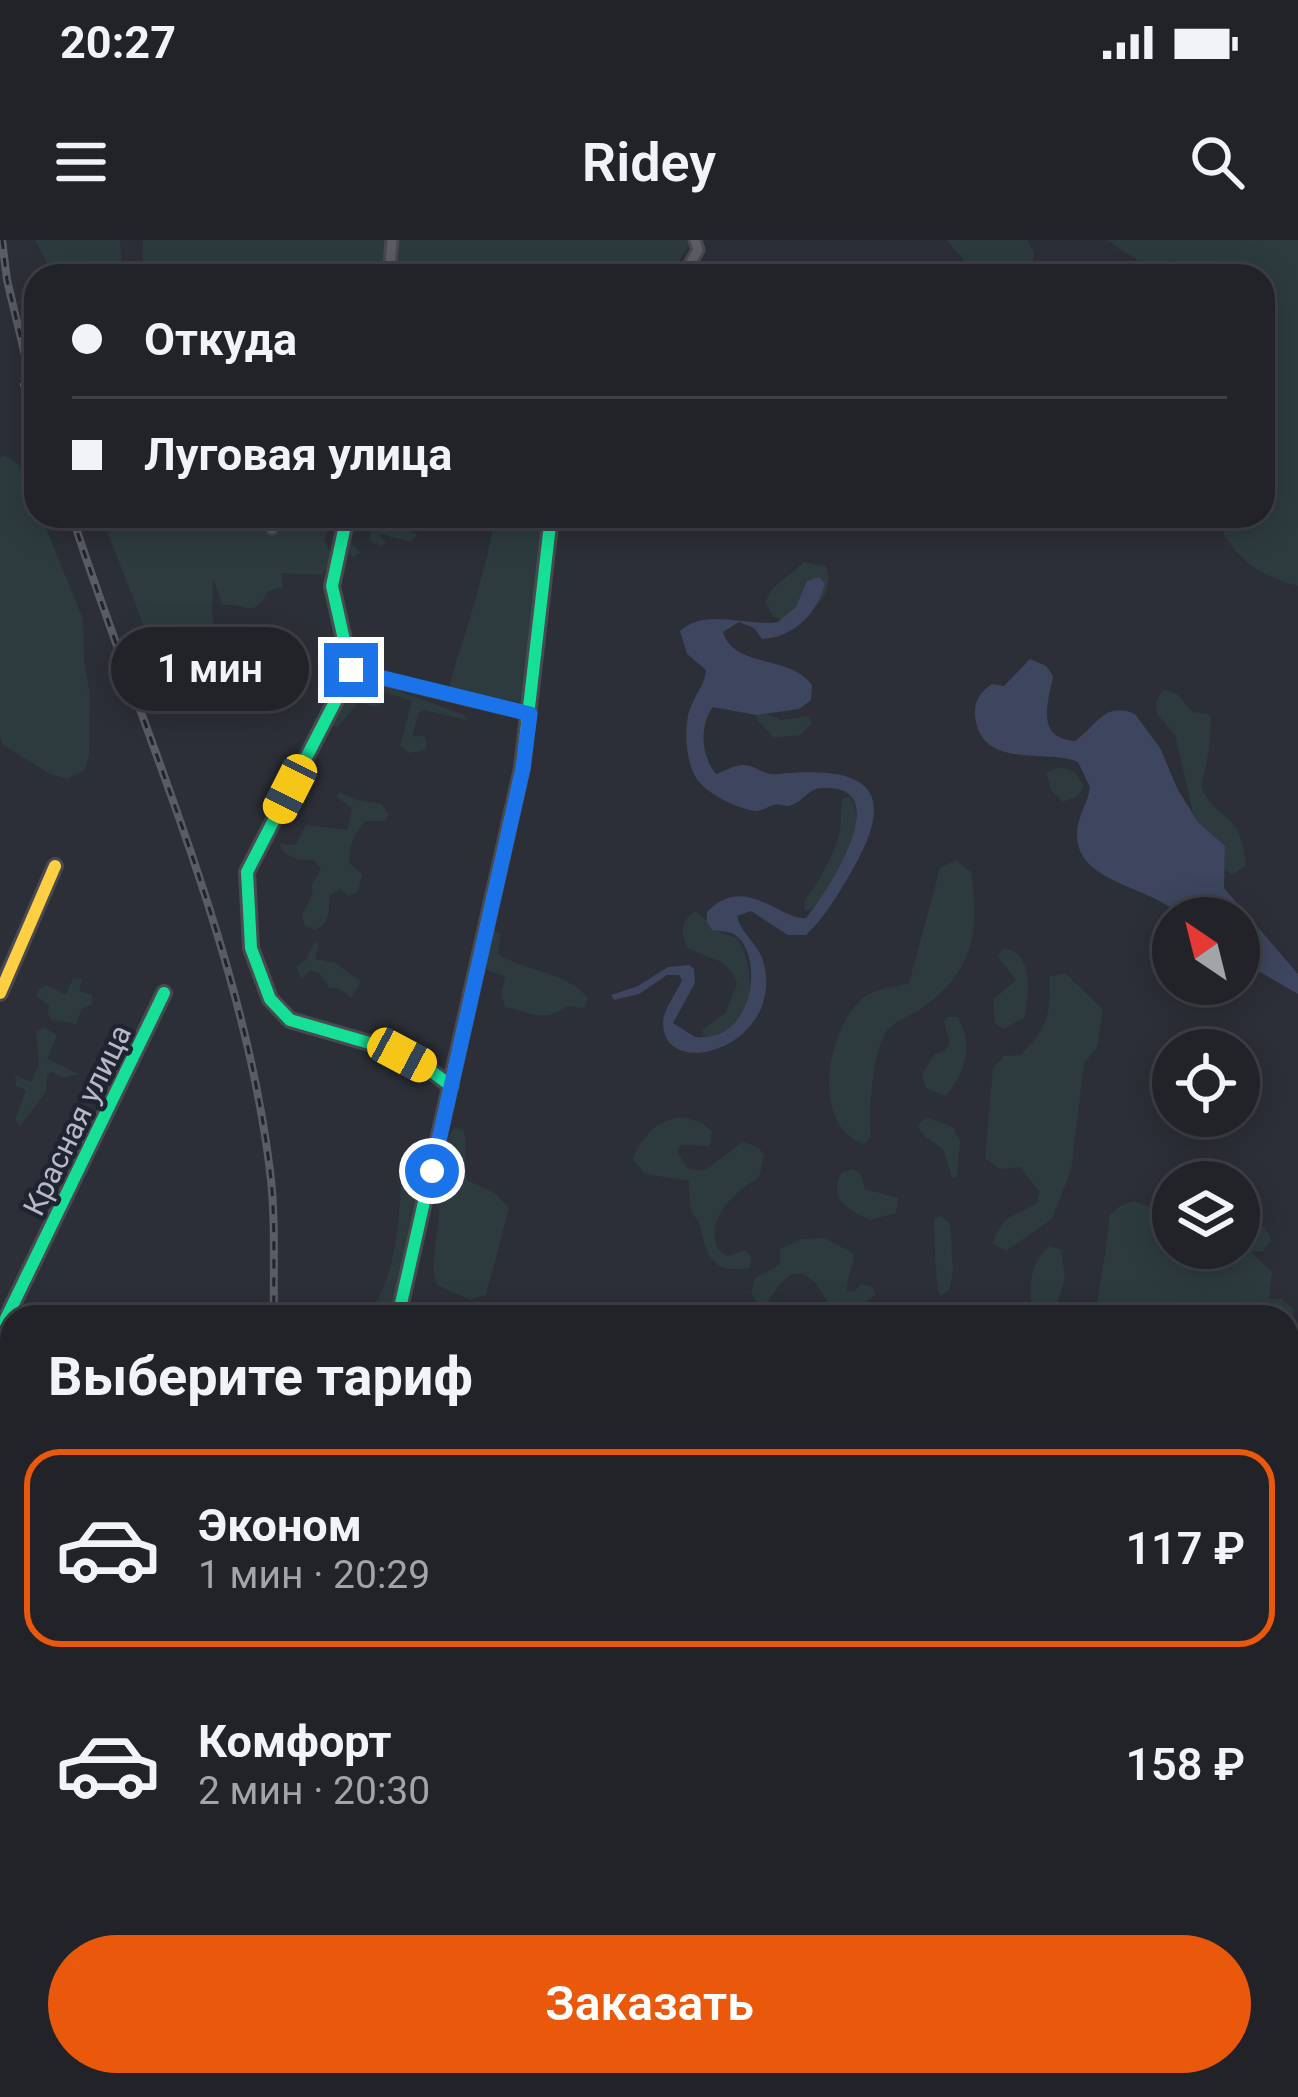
<!DOCTYPE html>
<html lang="ru">
<head>
<meta charset="utf-8">
<style>
  :root { --surface:#212329; --page:#292b31; --text:#f1f3f6; --muted:#a2a4a8; --line:#3e4046; --accent:#ea580c }
  body { margin:0; font-family:Roboto,sans-serif; background:var(--page); color:var(--text); height:100vh; display:flex; flex-direction:column; font-size:45px; white-space:nowrap }
  * { box-sizing:border-box; margin:0 }
  p { font-size:39px; color:var(--muted) }
  .icon { flex:none; width:66px; height:66px; fill:none; stroke:currentColor; stroke-width:2; stroke-linecap:round; stroke-linejoin:round }
  .map { position:relative; flex:1; overflow:hidden }
  .details { position:absolute; left:0px; top:1065px; width:1299px; height:792px; display:flex; flex-direction:column; background:var(--surface); border-radius:36px 36px 0 0; box-shadow:0 6px 30px #0003,0 0 0 3px var(--line) }
  .details>* { flex:none }
  .hud { position:absolute; left:24px; top:24px; width:1251px; height:264px; border-radius:36px; box-shadow:0 6px 30px #0003,0 0 0 3px var(--line); display:grid; align-content:center; height:264px; padding:0 48px; background:var(--surface) }
  .needle { width:78px; rotate:325deg }
  .fabs { position:absolute; left:1152px; top:657px; display:grid; gap:24px }
  .fabs a { display:grid; place-items:center; width:108px; height:108px; border-radius:50%; background:var(--surface); box-shadow:0 6px 30px #0003,0 0 0 3px var(--line); font-size:60px }
  .end { position:absolute; width:54px; height:54px; margin:-27px; border:15px solid #1a73e8; background:#fff; box-shadow:0 0 0 6px #fff }
  .from { border-radius:50% }
  .bubble { position:absolute; height:84px; border-radius:42px; background:var(--surface); box-shadow:0 6px 30px #0003,0 0 0 3px var(--line); font-size:39px; font-weight:600; line-height:84px; text-align:center }
  .car { position:absolute; width:36px; height:72px; margin:-36px -18px; border-radius:15px; box-shadow:0 0 9px 3px #0007; background:linear-gradient(#f5c518 24%,#345 0 40%,#f5c518 0 76%,#345 0 86%,#f5c518 0) }
  .hud b { display:flex; align-items:center; gap:42px; height:114px; font-size:45px }
  .hud b+b { border-top:3px solid var(--line) }
  .hud i { width:30px; height:30px; background:var(--text) }
  ul { padding:0; list-style:none }
  li { display:flex; align-items:center; gap:36px; height:198px; margin:0 24px 18px; padding:0 24px; border:6px solid transparent; border-radius:36px }
  li div { flex:1 }
  li b { display:block; font-size:45px }
  li em { font-style:normal; font-weight:600 }
  li.current { border-color:var(--accent) }
  li>.icon { width:108px; height:108px; stroke-width:1.5 }
  h2 { padding:0 48px; font-size:54px; line-height:144px }
  .button { display:flex; gap:24px; margin-top:auto; padding:24px 48px }
  .button a { flex:1; height:138px; border-radius:72px; background:var(--accent); color:#fff; font-size:48px; font-weight:600; line-height:138px; text-align:center }
  .status { display:flex; justify-content:space-between; align-items:center; height:84px; padding:0 60px; background:var(--surface); direction:ltr }
  .status svg { height:33px; fill:currentColor }
  header { display:flex; justify-content:space-between; align-items:center; height:156px; padding:0 48px; background:var(--surface); font-size:54px; font-weight:600 }
  .map>svg:first-child { display:block }
  .green { fill:#2d3b3f }
  .water { fill:#3d465e }
  .lines { fill:none; stroke-linecap:round; stroke-linejoin:round }
  .street-casing { stroke:#484a50; stroke-width:15 }
  .fast-casing { stroke:#484a50; stroke-width:18 }
  .slow-casing { stroke:#484a50; stroke-width:18 }
  .street { stroke:#5c5e65; stroke-width:9 }
  .fast { stroke:#16e098; stroke-width:12 }
  .slow { stroke:#ffcf43; stroke-width:12 }
  .rail-casing { stroke:#5a5c63; stroke-width:8 }
  .rail { stroke:#202431; stroke-width:3; stroke-dasharray:9; stroke-linecap:butt }
  .route { stroke:#1a73e8; stroke-width:15 }
  .labels { text-anchor:middle; dominant-baseline:central; stroke-width:9; stroke-linejoin:round; paint-order:stroke }
  .street-label { font-size:30px; fill:#b6bac7; stroke:#202431 }
</style>
</head>
<body>
<div class="status"><b>20:27</b><svg viewBox="0 0 49 12"><path d="M0 12V9h3v3zM5 12V6h3v6zM10 12V3h3v9zM15 12V0h3v12zM26 1h20v11H26zM47 4h2v5h-2z"/></svg></div>
<header><svg class="icon" aria-label="menu" viewBox="0 0 24 24"><path d="M4 6h16M4 12h16M4 18h16"/></svg>Ridey<svg class="icon" aria-label="search" viewBox="0 0 24 24"><circle cx="10" cy="10" r="6"/><path d="M15 15l6 6"/></svg></header>
<div class="map">
<svg width="1298" height="1857" viewBox="0 0 1298 1857">
  <rect width="100%" height="100%" fill="#2c2f37"/>
  <!-- green -->
  <path class="green" d="M35,0h85l3,36h-69z
    M143,0h244l-1,36h-244z
    M394,0h296l1,1 -20,35h-278z
    M947,0h80l7,13 -2,23h-55z
    M1107,0h191v346c-40,-11 -68,-29 -82,-70h47v-240h-99l10,-16 -28,6z
    M5,216c20,7 31,39 31,60h5l42,103 1,41 6,34 -1,62 -4,14 -18,9 -17,-5 -47,-29 -3,-8v-279z
    M101,276h232l-9,24 9,16 -11,19 -41,-2 2,14 -15,4c-14,29 -23,12 -45,14l-10,-26 -1,34 10,62 -1,4 -21,9 -38,-20 -12,-12 -4,-25z
    M352,276l39,1 26,18 -6,7 -29,-8 -3,2 7,5 -4,5 -12,-5v-11l-14,-7 -5,20 9,10 -7,4 -9,-7z
    M495,276h48l-23,187 -71,-16c16,-57 37,-113 46,-171z
    M804,322l22,4c9,28 -10,42 -32,56l-20,-5 -9,-15 8,-14z
    M363,438l102,37 2,5 -43,-10 -6,4 -6,23 12,-2 3,9 -2,6 -16,3 -9,-7 12,-45 -25,-8 -7,2 1,9 -5,3 -18,-5 -21,26 -6,-4c5,-17 18,-36 32,-46z
    M1163,449l15,6 15,17 15,2 3,4c0,23 -4,46 -10,69 18,39 39,19 45,78l-13,10 -8,-5v-24l-27,-24 -5,-9 -18,-78 -18,-21 -1,-12z
    M764,473l17,7 27,-4 4,7 -12,12 -26,3 -17,-18 -1,-5z
    M1061,527l14,5 9,14 -6,10 -15,6 -12,-12 -5,-18z
    M339,552l18,8 24,4 8,10 -4,7h-20c-10,14 -17,25 -16,42l13,11 -4,18 -9,4 -8,-7 -11,6c-2,15 2,27 -15,35l-10,-4 -3,-12 11,-20 -2,-8 10,-17 -8,-9c-12,1 -31,-3 -33,-16l15,1 11,-20 41,5 5,-21 -16,-13z
    M850,557c22,34 -17,82 -36,111l-9,3 -1,-10c13,-16 27,-42 34,-62 5,-13 1,-28 5,-41z
    M956,620l15,12c8,61 4,95 -46,134 -11,9 -31,14 -39,26 -13,19 -18,81 -15,103l-6,9c-56,-17 -39,-116 -1,-147 10,-8 32,-10 45,-14l31,-115z
    M696,671l24,21 17,6c23,34 17,94 -33,100l-2,-8 24,-18 11,-29c-10,-28 -29,-22 -50,-36 -7,-14 -6,-28 9,-36z
    M493,690l8,4 -3,20c29,18 67,17 90,44l-4,10 -17,-2c-23,17 -35,7 -61,1l-5,-11 4,-20 -16,-5 -7,-9z
    M316,700l3,5 -4,14 20,4 26,18 -10,17 -13,-10h-9l-9,-14 -10,-4 -8,10 -6,-14 9,-5z
    M1004,708c31,7 25,44 20,70l-21,11 -8,-6 -2,-23 23,-20 -18,-23z
    M1065,733l38,37 -6,37 -13,17 -13,106 -19,49 -46,32 -13,-7c6,-28 23,-28 44,-41l3,-11 -20,-25 -20,2 -15,-11 8,-90 11,-12 17,-1c25,-26 31,-41 28,-78z
    M73,738l9,1 -3,12 13,4v9l-10,5 -6,15 -24,-4 -4,-6 1,-9 -13,-9 2,-7 9,-4 19,10z
    M947,777h11c16,29 8,54 -12,79l-20,-8 -4,-14 13,-20 9,-2 6,-9 -6,-21z
    M44,788l13,7 -10,24 32,15 -17,4 -10,-6 -5,2 -1,18 -26,34 -5,-6 11,-30 -10,-4 -1,-11 16,7 8,-18 -3,-33z
    M683,877l20,6 9,9 -2,14 -29,-1 -4,6 10,17 16,3 40,-29 15,5 6,8 -5,23c-25,14 -54,40 -41,71l9,7 18,-6 7,8 -3,10c-35,6 -42,-10 -48,-38 -2,-11 -4,-8 -9,-18 -3,-10 -3,-21 -3,-31l-44,-7 -12,-15c9,-23 24,-40 50,-42z
    M926,877l27,10 7,14 -3,35 -5,2 -9,-29 -19,-13 -6,-10z
    M455,887l8,3c6,17 -1,33 4,50l28,13 14,15 -23,87 -16,5 -33,-15 -4,-17 14,-128z
    M853,929l8,5 4,15 33,9 -2,15 -26,7c-23,-11 -43,-21 -28,-48z
    M412,938l6,5 -29,134h-23c29,-37 32,-85 35,-131z
    M1134,961l39,14v33h66v-37c13,5 30,15 32,30l-8,10 -12,1 21,20 -3,27h12l12,9 1,14 -7,18v-23h-191c2,-35 12,-66 13,-101l11,-10z
    M941,976l9,8 3,48 -4,18 -9,7c-5,-16 -5,-55 -6,-73l1,-6z
    M825,998l29,16c0,14 -8,22 -7,37l7,1 7,-8 12,3 3,8 -29,20 -14,2c-7,-21 -28,-64 -53,-32 -9,10 -8,15 -21,21l-8,-14 4,-14 25,-13v-16l22,-10z
    M1050,1006l11,4 4,28 -12,39h-18c-8,-24 -6,-56 15,-71z
    M1298,1595v176l-11,33v-196z
    M649,1845h418l-4,12h-370l-26,-8 -1,3 8,5h-22z
    M1183,1845h67l-22,12h-131z"/>
  <!-- water -->
  <path class="water" d="M819,337l6,6c-7,30 -32,55 -63,56l-8,-11 -15,-6 -16,10c11,37 67,22 89,53l-1,15 -12,9 -43,6 -43,-8c-14,18 -12,49 3,67 7,-2 18,-9 26,-9 13,-1 21,11 35,9 89,-9 125,13 73,100 -13,22 -25,43 -44,61h-18l-37,-24 -14,5c4,18 23,29 27,48 20,83 -100,119 -101,59 0,-14 14,-30 19,-43l-3,-5h-12l-28,19 -25,6 -3,-5 27,-9 30,-19 21,-2 5,4 1,14 -22,40 22,14c63,7 70,-91 36,-104 -6,-2 -13,-2 -19,-3l-5,-8v-10c37,-40 74,9 99,6 20,-24 93,-134 17,-130 -15,0 -19,13 -31,17 -8,3 -10,-2 -18,0 -5,1 -12,6 -17,6 -18,-1 -53,-18 -62,-35 -10,-19 -12,-53 -3,-72 5,-12 13,-20 14,-34l-19,-16 -7,-23c26,-24 68,-4 98,-9l18,-15 11,-26z
    M1030,419l16,7 7,10c-5,27 -18,62 22,65 22,-15 29,-40 60,-27l25,34 18,42 20,32 27,24 -1,42 74,86v20l-43,-25 -16,-18v-33l-60,-3c-26,-29 -103,-31 -102,-81 0,-18 11,-30 13,-47l-12,-25c-31,-14 -97,9 -103,-46 -1,-15 5,-24 17,-32l12,2z"/>
  <g class="lines">
    <defs>
      <path id="street" d="M389,36l3,-36
        M683,36l15,-26 -3,-10
        M272,288l2,-12
        M351,431l179,43
        M58,1845l34,12
        M445,1845l35,12
        M8,1857l6,-12"/>
      <path id="fast" d="M347,276l-15,70 19,85 -104,201 4,76 19,51 20,21 100,29 33,16 28,21
        M398,1077l124,-549 29,-252
        M0,1091l164,-338"/>
      <path id="slow" d="M0,753l55,-127"/>
    </defs>
    <!-- street casing -->
    <use href="#street" class="street-casing"/>
    <!-- fast casing -->
    <use href="#fast" class="fast-casing"/>
    <!-- slow casing -->
    <use href="#slow" class="slow-casing"/>
    <!-- street -->
    <use href="#street" class="street"/>
    <!-- fast -->
    <use href="#fast" class="fast"/>
    <!-- slow -->
    <use href="#slow" class="slow"/>
    <defs>
      <path id="rail" d="M2,0l5,40 29,121
        M24,145l12,42
        M72,276c69,213 171,433 198,655 6,47 3,98 4,146
        M0,1819l12,-24"/>
    </defs>
    <!-- rail casing -->
    <use href="#rail" class="rail-casing"/>
    <!-- rail -->
    <use href="#rail" class="rail"/>
  </g>
  <g class="lines">
    <!-- route -->
    <path class="route" d="M351,430l179,44 -7,54 -91,403"/>
  </g>
  <g class="labels">
    <!-- street labels -->
    <g class="street-label">
      <text transform="translate(77 880) rotate(-64)">Красная улица</text>
    </g>
  </g>
</svg>
<div class="fabs">
<a><svg class="needle" viewBox="-14 -14 28 28"><path d="M0-13l5 13h-10z" fill="#e53935"/><path d="M0 13l5-13h-10z" fill="#a2a4a8"/></svg></a>
<a><svg class="icon" aria-label="locate" viewBox="0 0 24 24"><circle cx="12" cy="12" r="6"/><path d="M12 2v4M12 18v4M2 12h4M18 12h4"/></svg></a>
<a><svg class="icon" aria-label="layers" viewBox="0 0 24 24"><path d="M12 4l9 5-9 5-9-5zM3 14l9 5 9-5"/></svg></a>
</div>
<i class="end from" style="left:432px;top:931px"></i>
<i class="end" style="left:351px;top:430px"></i>
<div class="bubble" style="left:111px;top:387px;width:198px">1 мин</div>
<i class="car" style="left:290px;top:549px;rotate:207deg"></i>
<i class="car" style="left:402px;top:815px;rotate:118deg"></i>
<div class="hud">
<b><i class="from"></i>Откуда</b>
<b><i></i>Луговая улица</b>
</div>
<section class="details">
<h2>Выберите тариф</h2>
<ul>
<li class="current"><svg class="icon" aria-label="car" viewBox="0 0 24 24"><path d="M5 17H2v-5l4-1 3-4h7l3 4 3 1v5h-3M9 17h6M6 11h13"/><circle cx="7" cy="17" r="2"/><circle cx="17" cy="17" r="2"/></svg><div><b>Эконом</b><p>1 мин · 20:29</p></div><em>117 ₽</em></li>
<li><svg class="icon" aria-label="car" viewBox="0 0 24 24"><path d="M5 17H2v-5l4-1 3-4h7l3 4 3 1v5h-3M9 17h6M6 11h13"/><circle cx="7" cy="17" r="2"/><circle cx="17" cy="17" r="2"/></svg><div><b>Комфорт</b><p>2 мин · 20:30</p></div><em>158 ₽</em></li>
</ul>
<div class="button"><a>Заказать</a></div>
</section>
</div>
</body>
</html>
